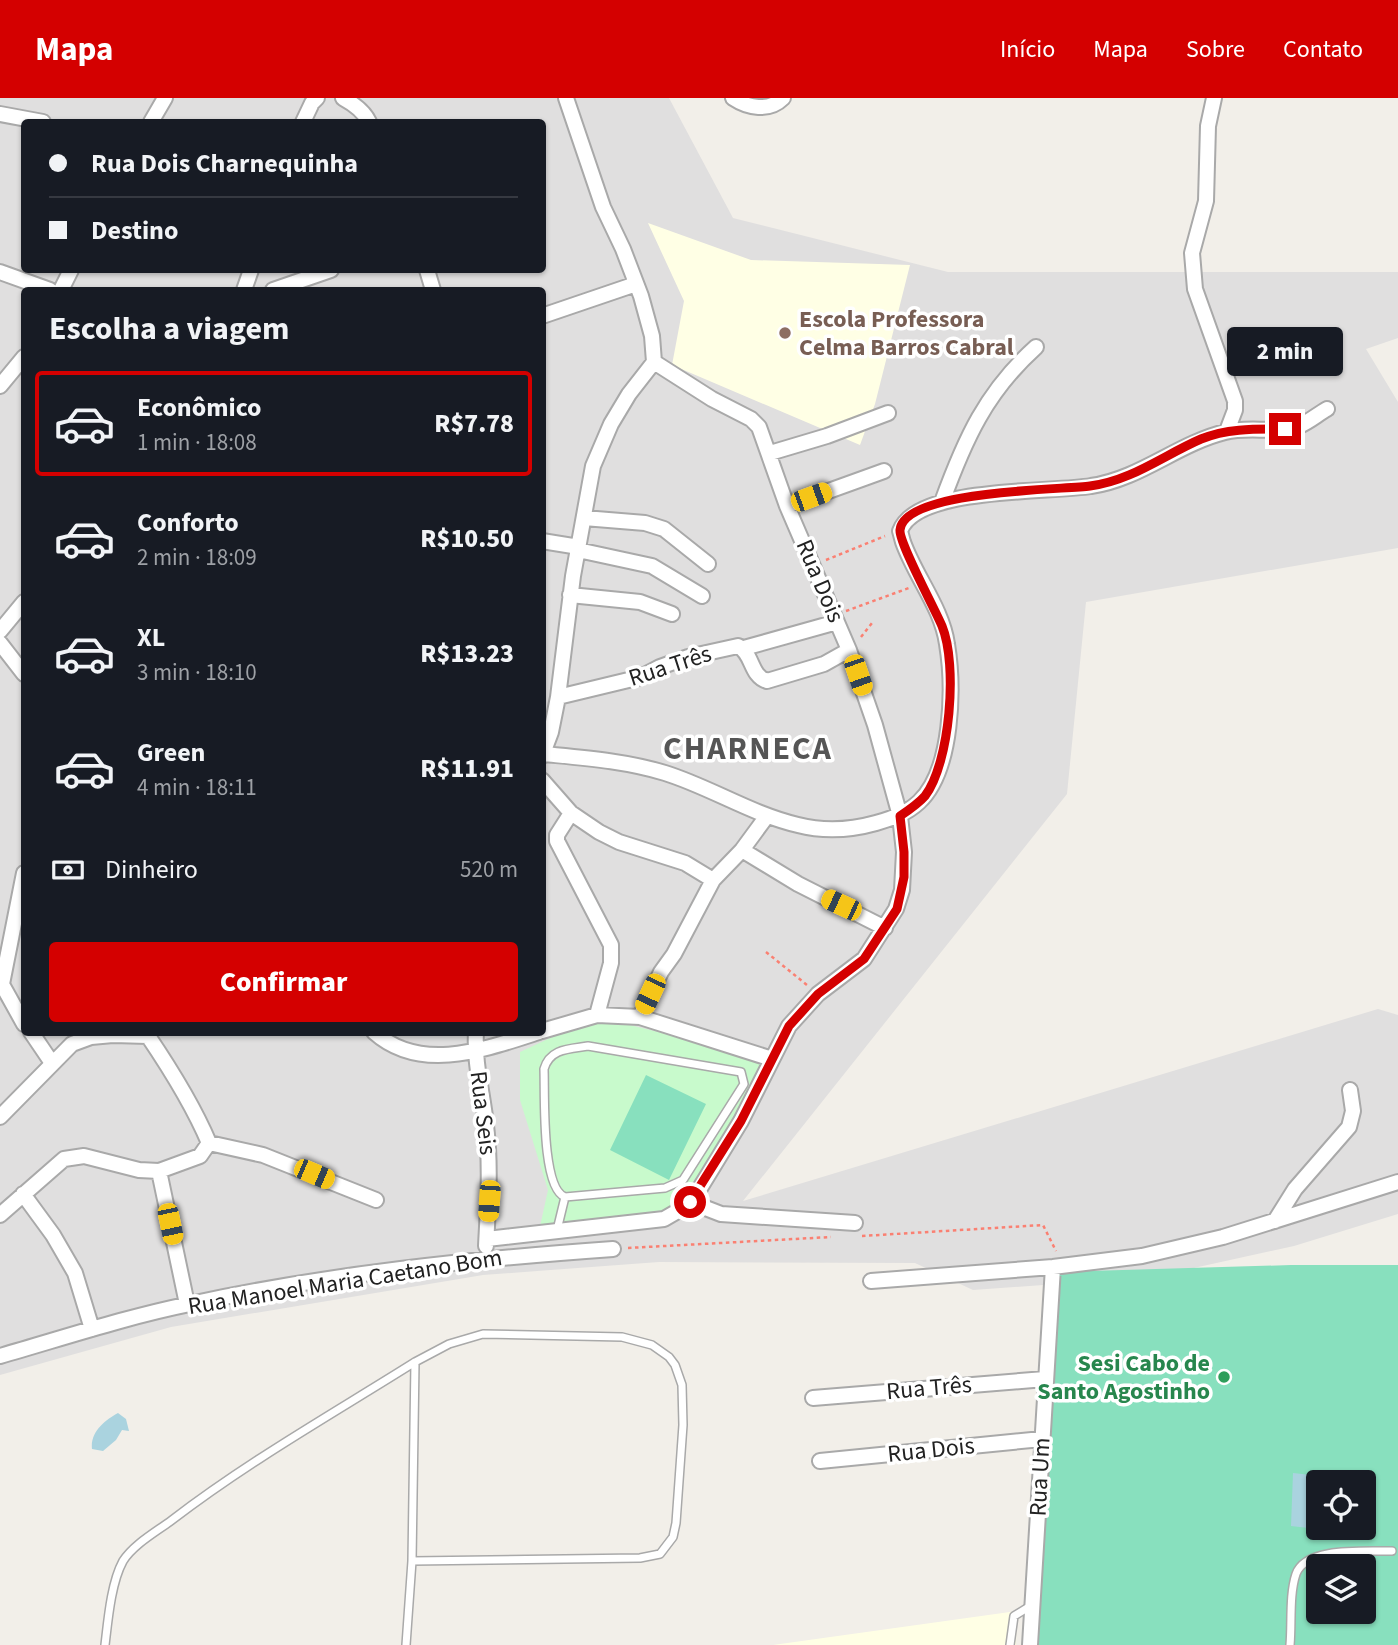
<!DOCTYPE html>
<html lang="pt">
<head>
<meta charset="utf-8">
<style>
  :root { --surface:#171b24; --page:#242831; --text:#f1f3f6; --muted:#9ea1a6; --line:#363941; --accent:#d40000 }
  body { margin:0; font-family:"Source Sans 3",sans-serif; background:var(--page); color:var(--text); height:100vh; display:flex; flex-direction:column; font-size:26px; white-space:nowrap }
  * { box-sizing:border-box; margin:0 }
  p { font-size:23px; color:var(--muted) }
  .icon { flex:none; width:38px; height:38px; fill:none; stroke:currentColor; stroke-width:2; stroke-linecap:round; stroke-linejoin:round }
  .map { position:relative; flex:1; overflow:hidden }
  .sheet { position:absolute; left:21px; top:189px; width:525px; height:749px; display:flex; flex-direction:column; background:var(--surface); border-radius:7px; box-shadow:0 2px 5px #0004 }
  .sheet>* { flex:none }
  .hud { position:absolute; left:21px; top:21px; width:525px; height:154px; border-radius:7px; box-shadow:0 2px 5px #0004; display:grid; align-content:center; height:154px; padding:0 28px; background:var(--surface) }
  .buttons { position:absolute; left:1306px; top:1372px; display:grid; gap:14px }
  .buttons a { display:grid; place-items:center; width:70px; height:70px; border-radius:7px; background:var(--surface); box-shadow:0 2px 5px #0004; font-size:35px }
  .end { position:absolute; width:32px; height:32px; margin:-16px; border:9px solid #d40000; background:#fff; box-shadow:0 0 0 4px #fff }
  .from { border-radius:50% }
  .bubble { position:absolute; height:49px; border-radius:7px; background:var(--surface); box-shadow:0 2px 5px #0004; font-size:23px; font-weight:800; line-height:49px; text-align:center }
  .car { position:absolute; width:21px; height:42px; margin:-21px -10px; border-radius:9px; box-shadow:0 0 5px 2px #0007; background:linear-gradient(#f5c518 24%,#345 0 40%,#f5c518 0 76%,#345 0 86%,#f5c518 0) }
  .hud b { display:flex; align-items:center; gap:24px; height:66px; font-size:26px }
  .hud b+b { border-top:2px solid var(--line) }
  .hud i { width:18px; height:18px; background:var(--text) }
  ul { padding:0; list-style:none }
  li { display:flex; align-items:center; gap:21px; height:105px; margin:0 14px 10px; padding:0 14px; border:4px solid transparent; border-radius:7px }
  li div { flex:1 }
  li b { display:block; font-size:26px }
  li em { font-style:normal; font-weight:800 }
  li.selected { border-color:var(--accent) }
  li>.icon { width:63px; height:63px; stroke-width:1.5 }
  h2 { padding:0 28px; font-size:32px; line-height:84px }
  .pay { display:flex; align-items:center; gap:18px; height:77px; padding:0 28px; font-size:26px }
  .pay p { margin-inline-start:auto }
  .cta { display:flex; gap:14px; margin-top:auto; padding:14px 28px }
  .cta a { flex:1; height:80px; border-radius:7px; background:var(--accent); color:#fff; font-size:28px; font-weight:800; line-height:80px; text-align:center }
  header { display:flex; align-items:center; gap:42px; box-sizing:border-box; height:98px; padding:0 35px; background:var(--accent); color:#fff }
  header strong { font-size:33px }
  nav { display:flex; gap:38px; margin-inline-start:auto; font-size:24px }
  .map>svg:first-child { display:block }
  .residential { fill:#e0dfdf; fill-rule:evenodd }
  .education { fill:#ffffe5 }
  .park { fill:#c8facc }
  .pitch { fill:#88e0be; fill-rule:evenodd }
  .water { fill:#aad3df }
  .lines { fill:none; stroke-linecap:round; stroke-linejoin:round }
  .service-casing { stroke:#a9a9a9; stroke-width:10 }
  .minor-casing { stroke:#a9a9a9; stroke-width:18 }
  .path { stroke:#fa8072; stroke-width:2.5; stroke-dasharray:3.5 3.5; stroke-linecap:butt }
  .service { stroke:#fff; stroke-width:7 }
  .minor { stroke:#fff; stroke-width:14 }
  .route { stroke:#d40000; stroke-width:9 }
  .education-dot { fill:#8d6e63; stroke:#fff; stroke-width:2.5 }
  .leisure-dot { fill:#2e9e5b; stroke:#fff; stroke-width:2.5 }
  .labels { text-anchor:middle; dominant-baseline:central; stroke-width:7; stroke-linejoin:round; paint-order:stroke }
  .education-label { font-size:24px; font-weight:bold; fill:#785e54; stroke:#fff; text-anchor:start }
  .street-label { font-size:24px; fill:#222; stroke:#fff }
  .leisure-label { font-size:24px; font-weight:bold; fill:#27864d; stroke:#fff; text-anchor:end }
  .district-label { font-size:32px; font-weight:bold; letter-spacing:2px; fill:#555; stroke:#fff }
</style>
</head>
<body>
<header>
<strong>Mapa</strong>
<nav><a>Início</a><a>Mapa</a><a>Sobre</a><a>Contato</a></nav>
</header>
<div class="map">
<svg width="1398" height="1547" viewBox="0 0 1398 1547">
  <rect width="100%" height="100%" fill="#f2efe9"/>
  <!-- residential -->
  <path class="residential" d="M0,0h669l64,120 215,54h450v66l-32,11 32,53v146l-312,54 -19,192 -324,407 635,-192 20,6v199l-104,32 -123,27 -74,8 -124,9 -58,-27 -256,-1 -176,13 -312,52 -171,48zM24,24h518v148h-518zM24,192h518v742h-518z"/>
  <!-- education -->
  <path class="education" d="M648,125l103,37 159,5 -35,139 -15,41 -188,-80 12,-64z
    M1017,1513l-1,34h-243z"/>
  <!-- park -->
  <path class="park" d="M593,920l21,3 153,38c-28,59 -61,109 -103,159l-125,13 9,-41 -28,-90v-48z"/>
  <!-- pitch -->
  <path class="pitch" d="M646,977l60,29 -37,76 -59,-30z
    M1291,1167h107v380h-366l24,-373zM1318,1384h45v46h-45zM1318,1468h45v46h-45z"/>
  <!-- water -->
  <path class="water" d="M118,1315l8,6 3,12 -7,-1 -6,10 -13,11 -11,-2c-2,-17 13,-29 26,-36z
    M1293,1375l36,4v5h-11v46h25v4l-52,-6z"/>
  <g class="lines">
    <defs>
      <path id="service" d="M588,948l153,26 3,12 -61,96 -18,8 -100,9c-24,-9 -20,-104 -21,-128 6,-21 26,-20 44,-23z
        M557,1132l8,-33
        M105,1547c3,-25 6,-62 18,-84 11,-17 33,-29 49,-41 77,-59 162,-107 243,-158l34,-18 34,-10 139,3 30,8 17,12 6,8 7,20 1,40 -7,98 -3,14 -13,17 -20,4 -228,3
        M406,1547l6,-84 3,-199
        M1010,1547l4,-29 18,-11
        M1290,1547c2,-22 -1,-50 6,-71 10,-28 71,-22 96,-23"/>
      <path id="minor" d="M343,0c11,6 21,13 26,24
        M733,0c15,10 36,14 50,0
        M1214,0l-6,28 -2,75 -14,52 3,36 40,112v9l-8,21
        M0,16l43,8
        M151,24l14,-24
        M303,24l9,-19 5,-5
        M427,172l6,20
        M0,174l50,18
        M61,192l10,-20
        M244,192l7,-20
        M273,192l58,-20
        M542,218l94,-32
        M0,288l24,-29
        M770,355l57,-17 61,-23
        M942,404c23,-63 44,-110 94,-155
        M787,408l97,-35
        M584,420l61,5 19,6 44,35
        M542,443l37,6
        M578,452l74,16 50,30
        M570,497l70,7 32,12
        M0,533l24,-29
        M0,545l24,31
        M744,550l93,-26
        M558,599l83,-20 19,-10 28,-10 50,-11c15,7 12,30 29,35l57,-17 25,-14
        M544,656c41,4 82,7 121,19 45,14 86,41 133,52 27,7 53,5 78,-2 17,-5 30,-9 43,-21 34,-32 35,-115 28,-158 -5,-36 -32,-68 -44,-102l-3,-11c16,-45 150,-38 191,-45 49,-7 86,-42 134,-54 24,-6 51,2 74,-6 10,-4 19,-12 28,-17
        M542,658l9,-24 7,-35 15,-121 20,-110 18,-42 18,-30 25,-32 -2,-26 -11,-40 -18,-47 -20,-42 -37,-109
        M542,682l29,33 28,19 20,10 66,21 28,17
        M571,715l-14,22v6l54,104v18l-14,52
        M742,752l56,34 87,44
        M0,883l24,43
        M0,887l2,-1 22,-111
        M640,919l21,-45 13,-18 39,-74 29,-30 25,-34
        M542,933l55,-16 43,2 132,42
        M31,934l21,31
        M374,934c47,42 112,17 165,0
        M476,934c-2,32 7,62 10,93 5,41 2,81 0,121
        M0,1019l72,-73 19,-7 22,-2 35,1 3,-4
        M209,1045l54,12 113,45
        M159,1073l28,133
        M23,1096l30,41 22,38 17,56
        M690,1104l31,12 134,9
        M0,1117l64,-56 20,-3 55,14 20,1 41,-15 9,-13c-16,-38 -38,-73 -61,-107
        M1275,1123l20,-32 54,-62 4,-16 -3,-21
        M487,1141l177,-20 19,-11 14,-15 44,-72 48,-95 29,-32 46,-35 32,-50 6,-19 2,-38 -4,-36 -25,-91 -26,-75 -62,-144 -28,-79 -8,-8 -39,-20 -58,-37
        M871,1183l182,-14 89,-11 81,-19 175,-55
        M0,1258c63,-18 126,-39 190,-52 139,-30 282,-45 423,-55
        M813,1300l232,-19
        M820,1363l222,-22
        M1030,1547l23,-378"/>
    </defs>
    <!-- service casing -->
    <use href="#service" class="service-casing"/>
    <!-- minor casing -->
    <use href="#minor" class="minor-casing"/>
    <!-- path -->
    <path class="path" d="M826,462l59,-24
      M846,513l63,-23
      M861,539l11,-14
      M766,854l41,33
      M862,1138l181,-11 13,26
      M628,1150l203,-11"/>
    <!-- service -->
    <use href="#service" class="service"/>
    <!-- minor -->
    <use href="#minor" class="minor"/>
  </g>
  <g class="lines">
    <!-- route -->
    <path class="route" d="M690,1104l51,-81 48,-95 29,-32 46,-35 33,-50 7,-32v-25l-4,-36c9,-6 18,-12 25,-20 25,-33 33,-131 17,-170 -7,-17 -43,-83 -42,-96 4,-40 159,-40 190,-44 41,-5 74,-31 111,-47 27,-11 55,-10 84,-10"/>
  </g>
  <!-- markers -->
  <circle class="education-dot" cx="785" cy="235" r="7"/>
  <circle class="leisure-dot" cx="1224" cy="1279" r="7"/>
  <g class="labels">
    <!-- education labels -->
    <g class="education-label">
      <text x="799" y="221">Escola Professora<tspan x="799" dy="28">Celma Barros Cabral</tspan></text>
    </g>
    <!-- street labels -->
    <g class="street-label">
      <text transform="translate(820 483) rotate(67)">Rua Dois</text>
      <text transform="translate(670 568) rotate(-18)">Rua Três</text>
      <text transform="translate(483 1015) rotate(83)">Rua Seis</text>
      <text transform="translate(345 1184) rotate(-9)">Rua Manoel Maria Caetano Bom</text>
      <text transform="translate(929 1290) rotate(-5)">Rua Três</text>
      <text transform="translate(931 1352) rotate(-6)">Rua Dois</text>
      <text transform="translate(1040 1379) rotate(-87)">Rua Um</text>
    </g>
    <!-- leisure labels -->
    <g class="leisure-label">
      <text x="1210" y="1265">Sesi Cabo de<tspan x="1210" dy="28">Santo Agostinho</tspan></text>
    </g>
    <!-- district labels -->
    <g class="district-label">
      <text x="748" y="651">CHARNECA</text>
    </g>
  </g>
</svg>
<div class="buttons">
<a><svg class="icon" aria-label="locate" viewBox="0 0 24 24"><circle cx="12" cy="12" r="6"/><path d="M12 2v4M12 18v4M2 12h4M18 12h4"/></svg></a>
<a><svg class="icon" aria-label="layers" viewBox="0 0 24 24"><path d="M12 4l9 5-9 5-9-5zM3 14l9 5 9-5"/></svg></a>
</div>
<i class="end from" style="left:690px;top:1104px"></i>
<i class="end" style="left:1285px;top:331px"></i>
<div class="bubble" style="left:1227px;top:229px;width:116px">2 min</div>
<i class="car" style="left:811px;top:399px;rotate:70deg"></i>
<i class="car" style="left:858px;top:577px;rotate:161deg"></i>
<i class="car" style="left:841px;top:807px;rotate:295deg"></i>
<i class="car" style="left:650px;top:896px;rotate:205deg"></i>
<i class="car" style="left:314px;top:1076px;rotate:113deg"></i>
<i class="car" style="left:489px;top:1103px;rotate:184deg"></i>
<i class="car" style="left:170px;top:1126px;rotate:168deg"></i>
<div class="hud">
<b><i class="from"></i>Rua Dois Charnequinha</b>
<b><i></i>Destino</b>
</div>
<section class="sheet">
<h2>Escolha a viagem</h2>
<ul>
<li class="selected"><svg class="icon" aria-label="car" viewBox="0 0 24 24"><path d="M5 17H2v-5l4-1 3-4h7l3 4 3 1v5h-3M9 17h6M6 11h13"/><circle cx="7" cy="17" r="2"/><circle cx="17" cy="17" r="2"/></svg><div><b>Econômico</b><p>1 min · 18:08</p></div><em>R$7.78</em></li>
<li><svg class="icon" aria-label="car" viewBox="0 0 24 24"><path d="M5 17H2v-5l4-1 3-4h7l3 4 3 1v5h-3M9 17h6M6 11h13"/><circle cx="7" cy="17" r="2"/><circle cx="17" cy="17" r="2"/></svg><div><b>Conforto</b><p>2 min · 18:09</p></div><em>R$10.50</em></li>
<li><svg class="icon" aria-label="car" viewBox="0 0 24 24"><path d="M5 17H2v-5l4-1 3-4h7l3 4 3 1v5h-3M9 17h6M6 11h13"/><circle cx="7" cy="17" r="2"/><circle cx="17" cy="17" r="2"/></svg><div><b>XL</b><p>3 min · 18:10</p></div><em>R$13.23</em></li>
<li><svg class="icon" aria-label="car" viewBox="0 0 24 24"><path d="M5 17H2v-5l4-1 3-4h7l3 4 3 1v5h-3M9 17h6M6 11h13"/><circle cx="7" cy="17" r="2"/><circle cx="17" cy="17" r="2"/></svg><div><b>Green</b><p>4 min · 18:11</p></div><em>R$11.91</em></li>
</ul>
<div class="pay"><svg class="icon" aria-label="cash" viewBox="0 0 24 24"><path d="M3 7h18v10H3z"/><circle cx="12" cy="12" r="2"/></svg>Dinheiro<p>520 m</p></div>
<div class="cta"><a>Confirmar</a></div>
</section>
</div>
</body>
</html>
